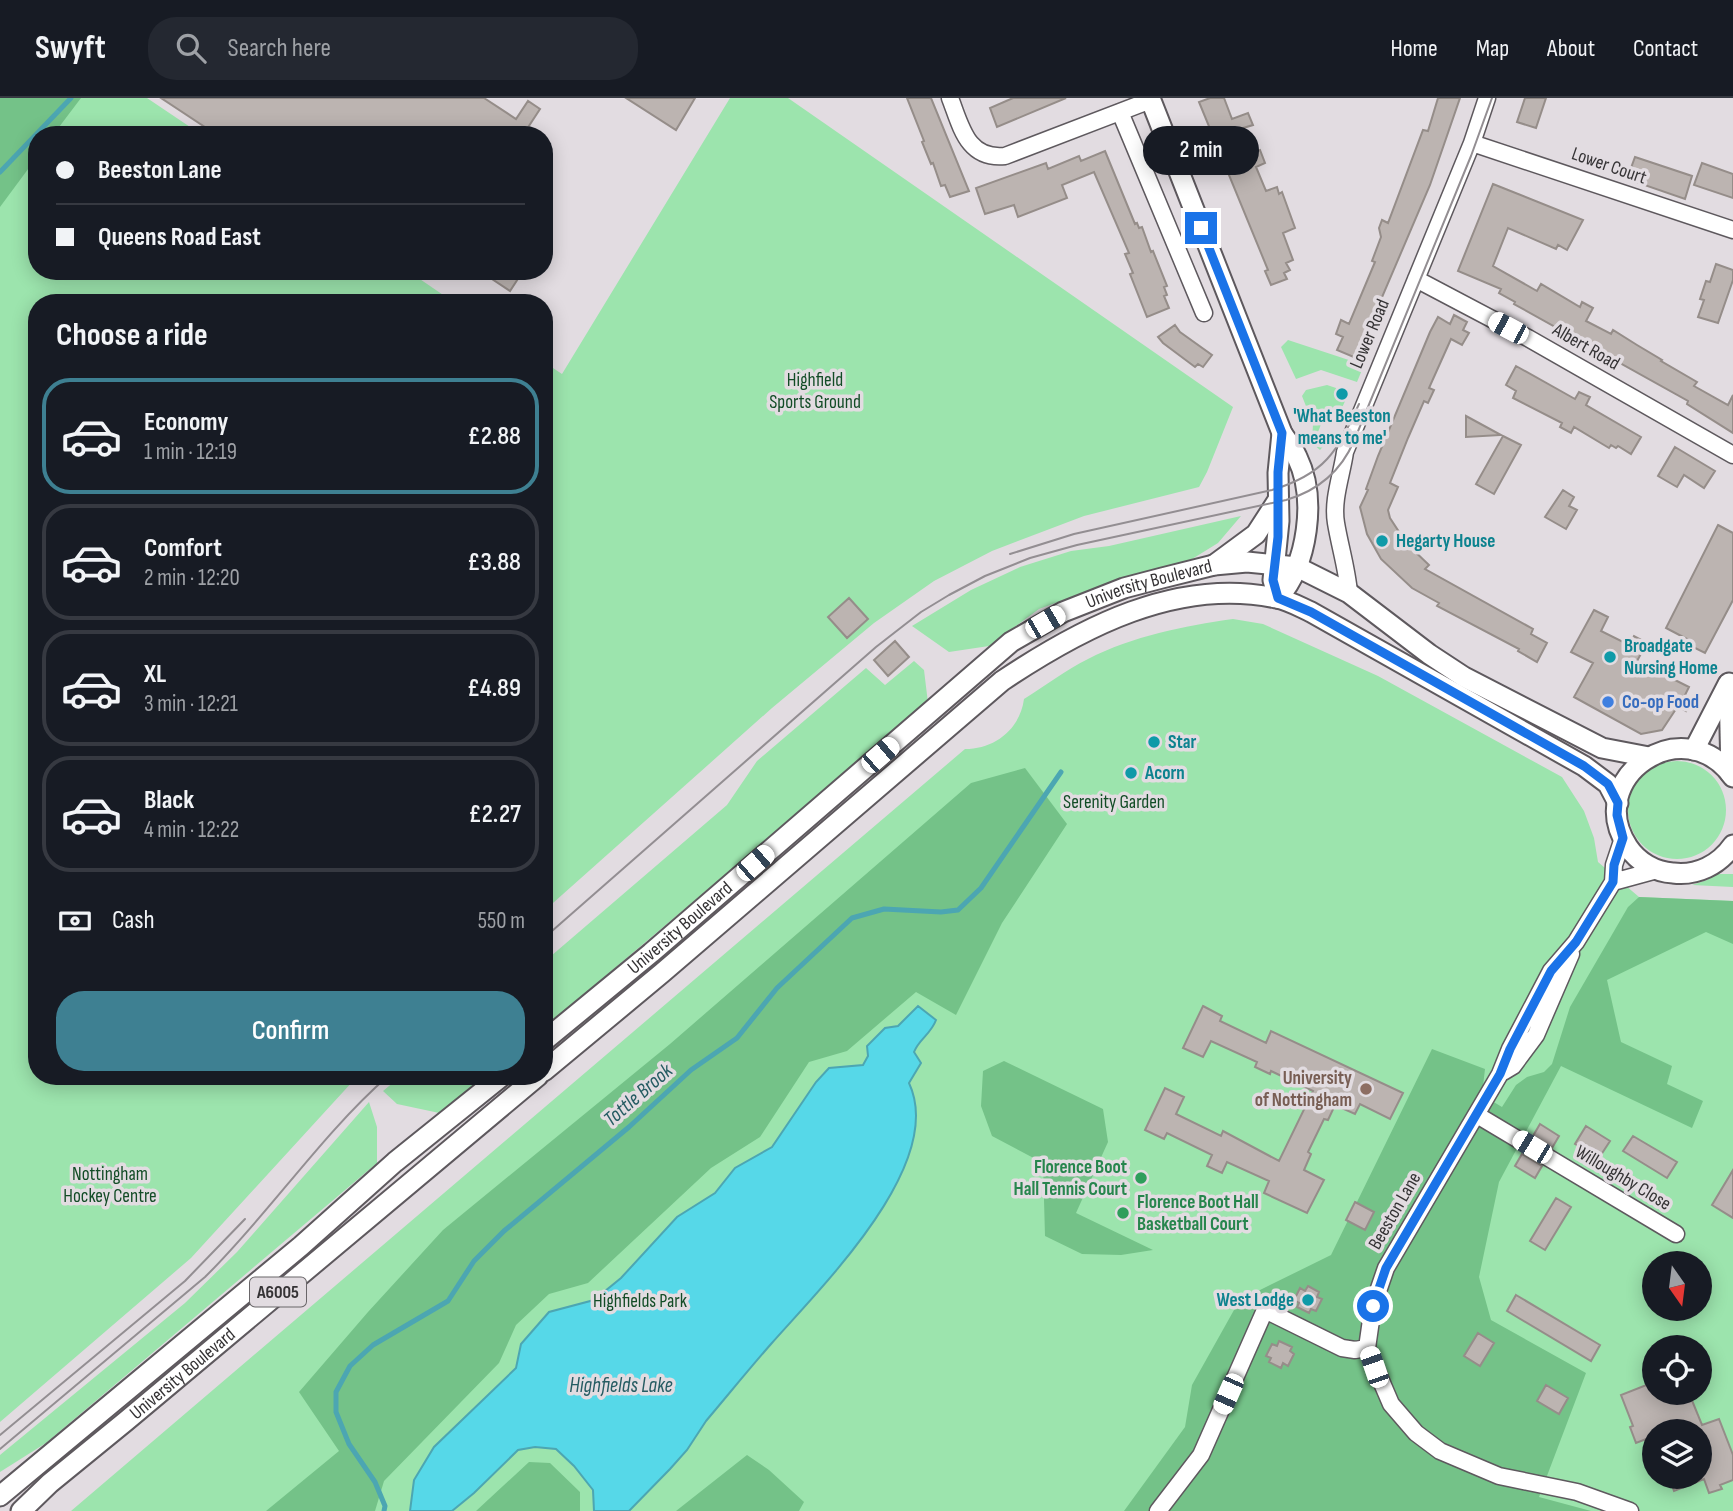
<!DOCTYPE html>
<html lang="en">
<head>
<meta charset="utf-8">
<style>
  :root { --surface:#171b24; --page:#242831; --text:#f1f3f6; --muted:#9ea1a6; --line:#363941; --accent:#3e8092 }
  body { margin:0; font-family:"Sofia Sans Condensed",sans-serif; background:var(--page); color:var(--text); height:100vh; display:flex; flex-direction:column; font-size:26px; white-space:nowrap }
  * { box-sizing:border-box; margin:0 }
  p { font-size:23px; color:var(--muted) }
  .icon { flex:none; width:38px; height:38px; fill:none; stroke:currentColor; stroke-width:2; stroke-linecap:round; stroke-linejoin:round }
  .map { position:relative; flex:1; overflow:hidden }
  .panel { position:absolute; left:28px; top:196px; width:525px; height:791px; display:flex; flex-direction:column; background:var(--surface); border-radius:28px; box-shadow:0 4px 18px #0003 }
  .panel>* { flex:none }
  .banner { position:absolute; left:28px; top:28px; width:525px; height:154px; border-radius:28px; box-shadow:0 4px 18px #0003; display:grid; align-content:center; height:154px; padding:0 28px; background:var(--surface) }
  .needle { width:46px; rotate:166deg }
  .fabs { position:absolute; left:1642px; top:1153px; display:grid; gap:14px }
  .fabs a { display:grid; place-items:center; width:70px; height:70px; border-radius:50%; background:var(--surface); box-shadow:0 4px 18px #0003; font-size:35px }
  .end { position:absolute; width:32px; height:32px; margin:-16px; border:9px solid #1a73e8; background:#fff; box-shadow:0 0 0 4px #fff }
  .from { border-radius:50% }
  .bubble { position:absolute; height:49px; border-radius:24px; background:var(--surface); box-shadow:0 4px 18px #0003; font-size:23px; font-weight:600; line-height:49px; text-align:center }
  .car { position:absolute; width:21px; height:42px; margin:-21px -10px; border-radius:9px; box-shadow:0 0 5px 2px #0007; background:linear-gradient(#fff 24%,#345 0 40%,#fff 0 76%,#345 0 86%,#fff 0) }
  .banner b { display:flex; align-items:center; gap:24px; height:66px; font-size:26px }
  .banner b+b { border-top:2px solid var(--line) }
  .banner i { width:18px; height:18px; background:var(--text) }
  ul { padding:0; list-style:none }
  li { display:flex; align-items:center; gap:21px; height:116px; margin:0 14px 10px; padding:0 14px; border:4px solid var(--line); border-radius:28px }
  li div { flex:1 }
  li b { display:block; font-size:26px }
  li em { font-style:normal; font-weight:600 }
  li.current { border-color:var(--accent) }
  li>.icon { width:63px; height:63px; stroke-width:1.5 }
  h2 { padding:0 28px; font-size:32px; line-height:84px }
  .pay { display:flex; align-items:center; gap:18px; height:77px; padding:0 28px; font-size:26px }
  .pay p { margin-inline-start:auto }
  .cta { display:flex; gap:14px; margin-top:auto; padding:14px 28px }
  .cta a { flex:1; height:80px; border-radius:28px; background:var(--accent); color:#fff; font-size:28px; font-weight:600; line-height:80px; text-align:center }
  header { display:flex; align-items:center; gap:42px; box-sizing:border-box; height:98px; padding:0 35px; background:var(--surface); border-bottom:2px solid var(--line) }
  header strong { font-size:33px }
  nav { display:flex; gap:38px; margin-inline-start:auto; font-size:24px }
  .search { width:490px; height:63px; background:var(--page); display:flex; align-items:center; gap:18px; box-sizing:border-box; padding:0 24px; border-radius:28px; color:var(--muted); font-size:26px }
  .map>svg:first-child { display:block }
  .green { fill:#9ce4ad; fill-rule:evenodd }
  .forest { fill:#74c288 }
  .water { fill:#56d8e8; stroke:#4ca6b2; stroke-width:2 }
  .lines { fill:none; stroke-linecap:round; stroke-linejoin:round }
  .stream { stroke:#4ca6b2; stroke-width:5 }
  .building { fill:#bcb4b1; stroke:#958d89; stroke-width:2 }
  .minor-casing { stroke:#5e595e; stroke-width:19 }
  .major-casing { stroke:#5e595e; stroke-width:23 }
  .minor { stroke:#fff; stroke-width:16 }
  .major { stroke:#fff; stroke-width:19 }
  .tram { stroke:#938e92; stroke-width:2 }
  .route { stroke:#1a73e8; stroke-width:9 }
  .culture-dot { fill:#0f9aa8; stroke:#e2dce1; stroke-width:2.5 }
  .shop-dot { fill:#3f7fe0; stroke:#e2dce1; stroke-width:2.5 }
  .education-dot { fill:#8d6e63; stroke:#e2dce1; stroke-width:2.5 }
  .leisure-dot { fill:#2e9e5b; stroke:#e2dce1; stroke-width:2.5 }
  .labels { text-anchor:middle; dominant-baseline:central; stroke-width:7; stroke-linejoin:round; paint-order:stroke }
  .shield { fill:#e2dce1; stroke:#696669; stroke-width:2 }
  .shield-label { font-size:18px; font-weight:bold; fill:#353335 }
  .street-label { font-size:19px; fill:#353335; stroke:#e2dce1 }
  .park-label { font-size:19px; fill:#124c26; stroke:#e2dce1 }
  .culture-label { font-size:19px; font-weight:bold; fill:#0d838f; stroke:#e2dce1; text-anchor:start }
  .shop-label { font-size:19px; font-weight:bold; fill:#366cbe; stroke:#e2dce1; text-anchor:start }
  .education-label { font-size:19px; font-weight:bold; fill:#785e54; stroke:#e2dce1; text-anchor:end }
  .leisure-label { font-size:19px; font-weight:bold; fill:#27864d; stroke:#e2dce1; text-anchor:end }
  .water-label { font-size:21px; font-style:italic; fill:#265c63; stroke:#e2dce1 }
</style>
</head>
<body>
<header>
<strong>Swyft</strong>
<div class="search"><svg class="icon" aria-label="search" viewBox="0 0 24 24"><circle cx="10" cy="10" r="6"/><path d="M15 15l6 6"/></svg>Search here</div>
<nav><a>Home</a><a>Map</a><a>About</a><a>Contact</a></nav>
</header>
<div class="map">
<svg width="1733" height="1413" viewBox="0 0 1733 1413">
  <rect width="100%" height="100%" fill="#e2dce1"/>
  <!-- green -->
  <path class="green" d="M0,0h147l55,37h-165v136h371l47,32h-418v773h317v4l-163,178 -191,164z
    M730,0h58l445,309 -26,65 -8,15 -115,29 -92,35 -58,30 -60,42 -102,85 -228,203v-549l18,12z
    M1288,242l76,25 -7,17 -36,-12 -25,9 -15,-32z
    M1327,287l12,4 -2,6 9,4 -10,22 -12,-4 -8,20 11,5 -7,8 -8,-7 1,-19 -11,-28 4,-6z
    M1241,418l-23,27 -34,21 -63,15 -82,30 -50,37 -40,6 -37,-26 59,-36 49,-23 51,-16 38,-5z
    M1233,521l30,5 115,52 184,101 22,34 10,27 4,24 41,35 94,4v610h-1662l894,-762c30,0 55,-20 59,-50 21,-13 42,-29 64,-40 45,-23 96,-33 145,-40zM1654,1166h45v45h-45zM1654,1250h45v45h-45zM1654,1334h45v45h-45z
    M914,563l10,9 4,33 -384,325v-66l183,-157 30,-44 109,-93 19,17z
    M1628 712a49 49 0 1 1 98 0a49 49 0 1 1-98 0Z
    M1716,776h17v13l-41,-2 15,-5z
    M401,978h87l-44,38 -47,-10 -14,-13z
    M369,1004l8,25v36l-331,280 -46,29v-17l185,-152 52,-51z"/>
  <!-- forest -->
  <path class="forest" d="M0,0h81l-28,37h-16v22l-37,50z
    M1025,670l42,56 -65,99 -46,92 -40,-23 -69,59 -38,11 -49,75 -49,31 -123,115 -39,11 -33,31 -17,38 -115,118 -9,30h-109l73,-60 -40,-59 69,-80 75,-82 227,-186 301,-261z
    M1639,799l94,4v43l-27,-12 -99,48 14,62 51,24 -5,18 36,17 -11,27 -131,-62 -62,116 -20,95 12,43 95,53 -47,124 52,14h-467l61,-84 7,-42 42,-75 24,-19 73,-36 101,-206 53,20 -3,26 20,12 14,-22 11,-8 17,-5 8,-8 18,-57 58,-100z
    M1004,963l99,48 5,33 -32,71 77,37 -32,5 -39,-1 -37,-18 -2,-73 -51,-27 -11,-30 2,-35z
    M747,1357l22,15 35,32 -5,9h-123z
    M529,1364l21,1 30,29v19h-104z"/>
  <!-- water -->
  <path class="water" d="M918,908l18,14c-5,14 -17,19 -22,32l7,11 -12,20c38,81 -88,204 -138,261 -22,25 -43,51 -65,77l-19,29 -17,19 -41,42h-35l-1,-21 -19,-24 -18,-17 -21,-2 -17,3 -44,43 -22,18h-42l4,-31 20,-33 82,-79 5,-24 28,-32 45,-12 27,-22 56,-61 38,-24 20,-25 37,-21 44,-65 13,-14 34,-3 5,-9 -1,-10 18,-18 13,-2z"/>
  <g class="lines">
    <!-- stream -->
    <path class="stream" d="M0,74l71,-74
      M384,1413l1,-5 -10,-24 -26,-38 -13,-32v-20l14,-26 23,-21 75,-44 26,-40 30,-30 125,-104 62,-57 46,-32 40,-50 75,-70 32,-9 57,3 17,-2 23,-22 80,-116"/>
  </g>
  <!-- building -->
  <path class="building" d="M161,0h323l32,21 12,-18 12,8 -17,26h-306z
    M626,0h69l-19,32z
    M907,0h24l38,93 -19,6 -5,-12 -4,1 -8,-23 -2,1 -9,-22 2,-1z
    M1013,0h53l-69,29 -7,-19z
    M1210,0h14l8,21 16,-6 5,12 -13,4 10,25 10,-4 5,13 -9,4 10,24 11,-4 2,7 3,-2 13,36 -12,5 10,27 -7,3 4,7 -6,3 3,6 -16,6 -6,-14 3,-1 -69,-168z
    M1438,0h22l-30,87 -74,173 -19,-8 6,-13 -7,-3 5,-14 8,4 26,-62 -3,-1 9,-24 -2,-9 3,-8 6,3 35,-93 5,1z
    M1525,0h21l-10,30 -19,-6z
    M1105,53l30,73 2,-1 2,5 3,-1 9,25 2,-1 14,35 -3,1 3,8 -3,1 5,12 -22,9 -17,-43 3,-1 -8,-19 4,-1 -35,-81 -32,13 5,13 -49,19 -4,-12 -29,9 -9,-26 70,-25 2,6 31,-13 2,5z
    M1635,59l57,19 -7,23 -58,-20z
    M1702,65l31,11v24l-39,-13z
    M1493,86l90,36 -16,30 -9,-5 -2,4 -48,-21 -15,38 44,25 4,-7 39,23 2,-5 11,6 -7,13 25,13 2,-4 24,15 25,15 -1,1 36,21 -3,4 34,19 5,-10v38l-46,-29 1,-3 -174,-97 1,-2 -16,-9 2,-4 -43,-18z
    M1716,166l17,6v10l-15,43 -20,-6 6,-17 -4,-1 6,-18 4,1z
    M480,173h43l-13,20z
    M1454,217l13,7 -4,8 6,3 -7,12 -11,-6 -22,49 5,2 -6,13 -4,-2 -16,37 -18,45 8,4 -10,23 2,8 17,26 22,21 -4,4 108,60 -2,5 16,9 -10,19 -19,-11 1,-2 -82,-43 2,-3 -27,-15 -31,-29 -14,-25 -7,-27 8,-17 -2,-1 12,-33 52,-124 8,-15 12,7z
    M1175,227l5,7 32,23 -9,12 -5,-3 -3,3 -32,-24 -5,-6z
    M1516,268l59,33 4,-7 11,5 -4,8 55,32 -10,17 -13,-8 -2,2 -5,-3 -2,3 -35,-21 -3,6 -11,-6 2,-4 -49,-25 3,-7 -10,-6z
    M1466,318l35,19 -35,2z
    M1503,338l18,9 -27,49 -18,-10z
    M1675,349l40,24 -11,17 -20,-13 -7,12 -19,-11z
    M1563,392l11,7 -5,9 8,4 -11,19 -21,-12z
    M1718,427l15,8v67l-28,53 -18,-9 2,-4 -23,-12z
    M849,500l19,21 -21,19 -19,-21z
    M1594,512l14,7 -7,14 28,14 5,-9 13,7 -10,18 52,26 -4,8 8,4 -7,12 -8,-5 -16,24 -21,4 -67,-37 19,-34 -22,-11z
    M895,543l14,16 -21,19 -14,-16z
    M1203,908l19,10 -2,5 46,22 5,-12 132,62 -13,26 -30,-15 -5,10 -20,-9 -7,15 -4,-1 -16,33 3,2 -7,16 20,10 -17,33 -43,-20 5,-12 -42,-19 -5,11 -15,-7 5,-11 -45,-22 -3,6 -19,-9 20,-42 19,9 -8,17 45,22 2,-5 56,30 34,-70 -42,-20 -1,3 -15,-7 2,-5 -46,-21 -8,16 -20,-9z
    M1540,1026l19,12 -7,12 -19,-12z
    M1586,1028l24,15 -11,17 -24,-14z
    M1633,1038l44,26 -10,16 -44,-27z
    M1522,1056l20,12 -7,12 -20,-12z
    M1733,1072v48l-21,-13z
    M1556,1100l15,9 -26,43 -15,-9z
    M1355,1104l19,10 -9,18 -19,-10z
    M1308,1188l11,6 -2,5 5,2 -6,12 -5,-2 -2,4 -12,-6 2,-4 -5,-3 6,-12 5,3z
    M1516,1197l84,50 -9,16 -84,-50z
    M1478,1235l16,10 -14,23 -16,-10z
    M1279,1243l13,6 -2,4 4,3 -6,12 -5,-3 -2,5 -12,-6 2,-4 -5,-2 6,-12 5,2z
    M1654,1284v11h35l13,32 17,-6 14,36v25l-13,5 2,4 -13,4 -5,-14 -30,12 -5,-14h30v-45h-45v4l-18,7 -6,-16 3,-1 -12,-31z
    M1546,1287l22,13 -9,16 -22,-13z"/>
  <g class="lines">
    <defs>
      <path id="minor" d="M950,0c11,28 17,62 55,58l146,-56
        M1120,14l84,201
        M1472,45l261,87
        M1416,181l112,59 205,117
        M1349,495c-2,-24 -9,-46 -13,-70 -4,-23 6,-49 9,-71l127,-309 15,-45
        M1623,740l-9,27 -1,17 -37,60 -25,29 -41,78 -10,25 -114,194 -13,38 -6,42 24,56 25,29 24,18 59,25 78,16 53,19
        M1613,784l44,-12
        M1503,974l10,-6 23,-31 35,-81
        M1477,1017l199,119
        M1158,1413l43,-56 64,-145 77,38 13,2 12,-2"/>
      <g id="major">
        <path d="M1150,0l132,335c5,8 11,15 15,24 20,41 11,107 -19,141"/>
        <path d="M1214,467l42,-31 22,-34"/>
        <path d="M1278,500l-5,-18 6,-59 -1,-48 4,-40"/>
        <path d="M1729,585l2,91"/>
        <path d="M1694,652l34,-66"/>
        <path d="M1733,679c-49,-69 -151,1 -105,70 10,15 27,25 45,26 24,3 46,-8 60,-28"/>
        <path id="s1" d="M544,943l107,-88 360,-311 52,-30 61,-24 38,-10 52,-13 33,-3 50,5 52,26 80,61 35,23 138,71 47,9"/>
        <path d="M544,973l118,-98 340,-292c79,-53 175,-104 274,-83 12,2 24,9 35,14l273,154 24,18 10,19"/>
        <path d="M0,1398l301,-250 94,-84 107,-86"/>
        <path id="s2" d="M21,1413l29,-28 76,-62 412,-345"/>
      </g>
    </defs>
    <!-- minor casing -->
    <use href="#minor" class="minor-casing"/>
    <!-- major casing -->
    <use href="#major" class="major-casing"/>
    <!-- minor -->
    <use href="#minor" class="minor"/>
    <!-- major -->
    <use href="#major" class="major"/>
    <!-- tram -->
    <path class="tram" d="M1010,456l64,-20 198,-44c53,-16 65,-38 87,-86
      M544,840l332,-291 45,-35 28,-17 36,-19 45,-18 47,-13 209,-45c31,-9 55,-29 68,-59l117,-285 21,-58
      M0,1337l185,-154 60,-62
      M0,1351l205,-172c64,-63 115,-141 183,-201"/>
  </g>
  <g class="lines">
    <!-- route -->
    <path class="route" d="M1201,130l81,205 -4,39v65l-5,43 5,18 33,14 273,154 24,18 10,19 -1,12 6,23 -9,27 -1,17 -37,60 -25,29 -41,78 -10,25 -114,194 -13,38"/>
  </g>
  <!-- markers -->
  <g class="culture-dot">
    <circle cx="1342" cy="296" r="7"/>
    <circle cx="1382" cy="443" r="7"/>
    <circle cx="1610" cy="559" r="7"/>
    <circle cx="1154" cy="644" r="7"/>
    <circle cx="1131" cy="675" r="7"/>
    <circle cx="1308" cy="1202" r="7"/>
  </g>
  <circle class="shop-dot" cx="1608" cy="604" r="7"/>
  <circle class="education-dot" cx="1366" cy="991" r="7"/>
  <g class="leisure-dot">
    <circle cx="1141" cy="1080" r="7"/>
    <circle cx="1123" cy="1115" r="7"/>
  </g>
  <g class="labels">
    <!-- shield labels -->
    <rect class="shield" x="250" y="1179.5" width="56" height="29" rx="5"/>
    <g class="shield-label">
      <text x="278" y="1194">A6005</text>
    </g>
    <!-- street labels -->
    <g class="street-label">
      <text transform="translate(1609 68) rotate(19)">Lower Court</text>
      <text transform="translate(1370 236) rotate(-67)">Lower Road</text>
      <text transform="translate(1586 249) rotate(30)">Albert Road</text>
      <text stroke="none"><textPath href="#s1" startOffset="765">University Boulevard</textPath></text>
      <text stroke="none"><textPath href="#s1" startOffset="177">University Boulevard</textPath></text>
      <text transform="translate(1623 1080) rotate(31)">Willoughby Close</text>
      <text transform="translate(1395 1113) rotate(-60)">Beeston Lane</text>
      <text stroke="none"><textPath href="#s2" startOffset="212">University Boulevard</textPath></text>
    </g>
    <!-- park labels -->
    <g class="park-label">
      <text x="815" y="282">Highfield<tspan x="815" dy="22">Sports Ground</tspan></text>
      <text x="1114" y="704">Serenity Garden</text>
      <text x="110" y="1076">Nottingham<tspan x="110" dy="22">Hockey Centre</tspan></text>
      <text x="640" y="1203">Highfields Park</text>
    </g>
    <!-- culture labels -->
    <g class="culture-label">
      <text x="1342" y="318" text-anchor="middle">'What Beeston<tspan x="1342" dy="22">means to me'</tspan></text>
      <text x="1396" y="443">Hegarty House</text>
      <text x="1624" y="548">Broadgate<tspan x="1624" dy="22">Nursing Home</tspan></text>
      <text x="1168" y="644">Star</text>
      <text x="1145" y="675">Acorn</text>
      <text x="1294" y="1202" text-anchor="end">West Lodge</text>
    </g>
    <!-- shop labels -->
    <g class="shop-label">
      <text x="1622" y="604">Co-op Food</text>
    </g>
    <!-- education labels -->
    <g class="education-label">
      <text x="1352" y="980">University<tspan x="1352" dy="22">of Nottingham</tspan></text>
    </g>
    <!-- leisure labels -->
    <g class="leisure-label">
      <text x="1127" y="1069">Florence Boot<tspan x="1127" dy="22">Hall Tennis Court</tspan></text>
      <text x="1137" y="1104" text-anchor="start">Florence Boot Hall<tspan x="1137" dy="22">Basketball Court</tspan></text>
    </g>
    <!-- water labels -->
    <g class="water-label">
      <text transform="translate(638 997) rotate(-41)">Tottle Brook</text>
      <text x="621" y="1287">Highfields Lake</text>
    </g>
  </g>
</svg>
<div class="fabs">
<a><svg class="needle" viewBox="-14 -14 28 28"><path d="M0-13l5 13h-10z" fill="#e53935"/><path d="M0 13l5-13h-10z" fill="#9ea1a6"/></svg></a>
<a><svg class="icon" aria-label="locate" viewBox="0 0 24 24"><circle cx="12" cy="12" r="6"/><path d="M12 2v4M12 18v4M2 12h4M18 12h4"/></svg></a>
<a><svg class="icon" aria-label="layers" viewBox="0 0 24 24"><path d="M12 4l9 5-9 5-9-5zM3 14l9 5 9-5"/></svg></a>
</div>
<i class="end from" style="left:1373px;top:1208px"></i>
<i class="end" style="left:1201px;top:130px"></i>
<div class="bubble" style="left:1143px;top:28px;width:116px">2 min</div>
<i class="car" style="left:1508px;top:230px;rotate:298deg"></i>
<i class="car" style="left:1045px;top:524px;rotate:60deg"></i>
<i class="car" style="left:880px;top:657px;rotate:49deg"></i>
<i class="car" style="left:755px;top:765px;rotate:49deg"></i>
<i class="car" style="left:1532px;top:1049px;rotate:301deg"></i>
<i class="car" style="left:1374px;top:1269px;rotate:341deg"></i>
<i class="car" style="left:1228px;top:1296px;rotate:204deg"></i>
<div class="banner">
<b><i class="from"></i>Beeston Lane</b>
<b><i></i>Queens Road East</b>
</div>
<section class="panel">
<h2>Choose a ride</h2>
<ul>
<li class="current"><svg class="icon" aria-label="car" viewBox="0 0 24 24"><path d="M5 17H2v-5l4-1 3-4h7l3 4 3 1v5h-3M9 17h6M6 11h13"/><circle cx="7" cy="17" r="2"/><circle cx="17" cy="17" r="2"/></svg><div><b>Economy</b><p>1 min · 12:19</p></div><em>£2.88</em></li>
<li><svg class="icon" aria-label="car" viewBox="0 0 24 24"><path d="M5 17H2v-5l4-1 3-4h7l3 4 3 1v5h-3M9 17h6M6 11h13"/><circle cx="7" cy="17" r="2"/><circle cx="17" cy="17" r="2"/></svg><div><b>Comfort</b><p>2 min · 12:20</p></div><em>£3.88</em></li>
<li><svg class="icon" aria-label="car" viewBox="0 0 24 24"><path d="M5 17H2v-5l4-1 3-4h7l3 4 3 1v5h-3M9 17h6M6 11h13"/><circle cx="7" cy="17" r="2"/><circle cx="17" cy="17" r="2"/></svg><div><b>XL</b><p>3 min · 12:21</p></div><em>£4.89</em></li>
<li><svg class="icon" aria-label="car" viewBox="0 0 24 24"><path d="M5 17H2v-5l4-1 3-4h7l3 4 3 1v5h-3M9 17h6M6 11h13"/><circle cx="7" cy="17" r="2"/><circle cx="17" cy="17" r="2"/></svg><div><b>Black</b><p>4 min · 12:22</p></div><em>£2.27</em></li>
</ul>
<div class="pay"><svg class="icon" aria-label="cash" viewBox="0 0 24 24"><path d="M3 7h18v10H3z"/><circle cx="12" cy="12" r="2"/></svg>Cash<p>550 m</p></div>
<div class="cta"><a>Confirm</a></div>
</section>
</div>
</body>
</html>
